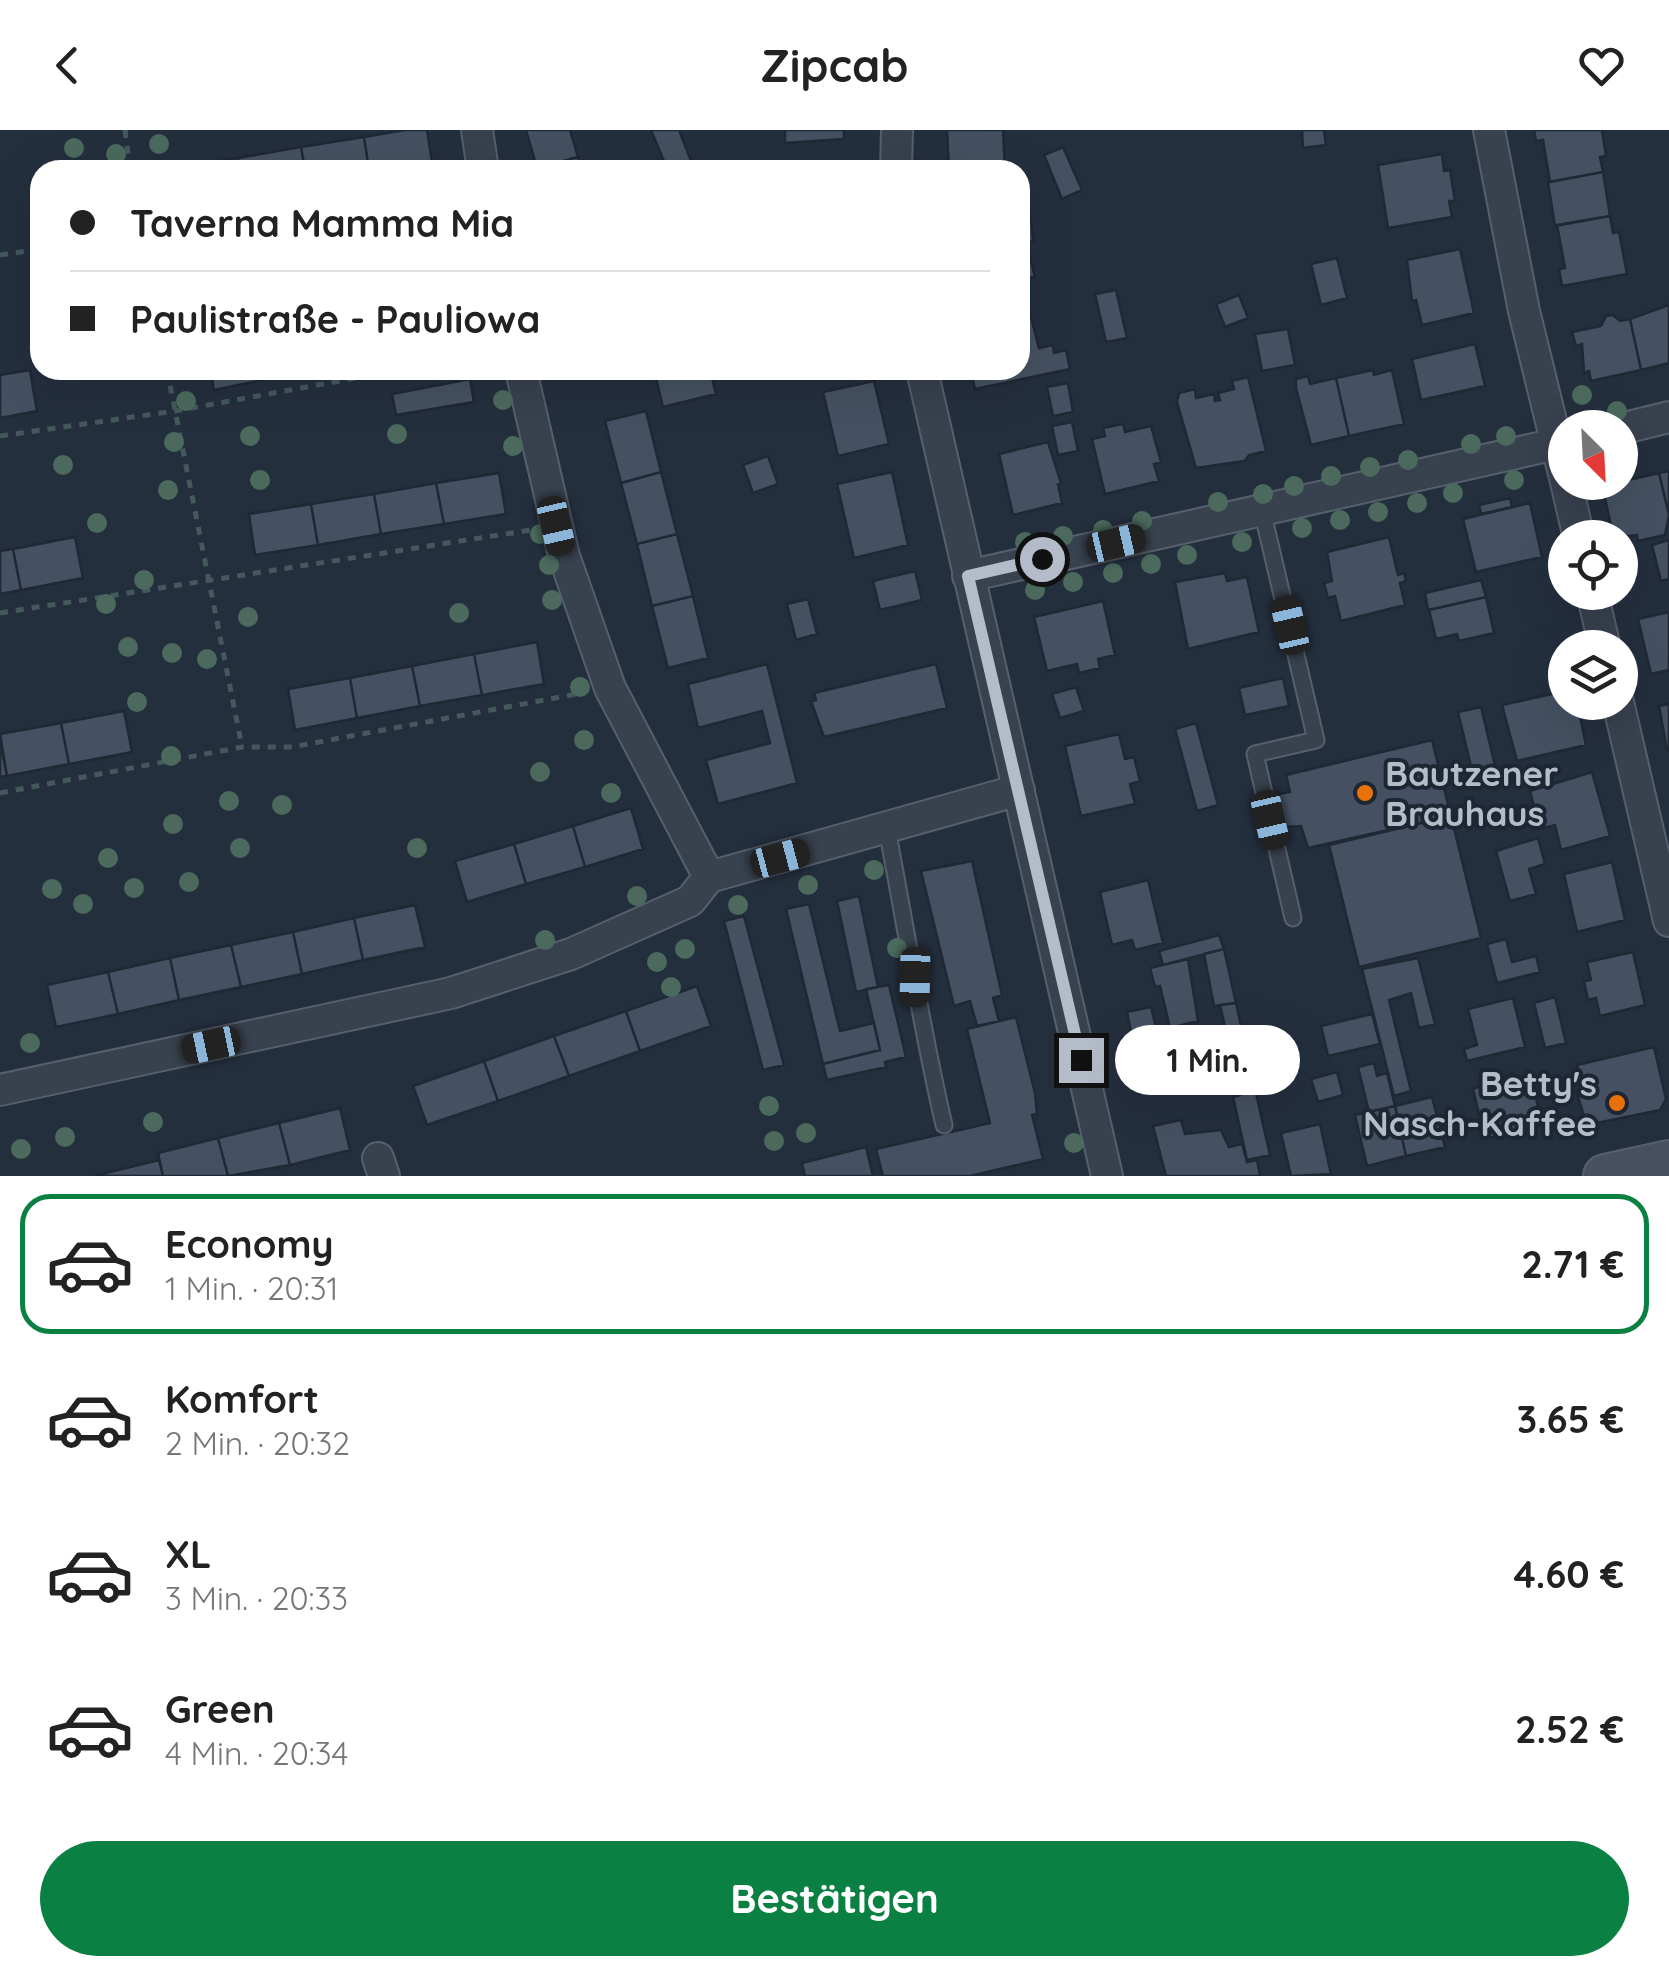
<!DOCTYPE html>
<html lang="de">
<head>
<meta charset="utf-8">
<style>
  :root { --surface:#fff; --page:#f6f6f6; --text:#222; --muted:#767676; --line:#e0e0e0; --accent:#0b8043 }
  body { margin:0; font-family:Quicksand,sans-serif; background:var(--page); color:var(--text); height:100vh; display:flex; flex-direction:column; font-size:38px; white-space:nowrap }
  * { box-sizing:border-box; margin:0 }
  p { font-size:32px; color:var(--muted) }
  .icon { flex:none; width:55px; height:55px; fill:none; stroke:currentColor; stroke-width:2; stroke-linecap:round; stroke-linejoin:round }
  .map { position:relative; height:1046px; overflow:hidden }
  .details { display:flex; flex-direction:column; background:var(--surface); flex:1 }
  .details>* { flex:none }
  .guide { position:absolute; left:30px; top:30px; width:1000px; height:220px; border-radius:30px; box-shadow:0 10px 40px #0002; display:grid; align-content:center; height:220px; padding:0 40px; background:var(--surface) }
  .needle { width:65px; rotate:156deg }
  .controls { position:absolute; left:1548px; top:280px; display:grid; gap:20px }
  .controls a { display:grid; place-items:center; width:90px; height:90px; border-radius:50%; background:var(--surface); box-shadow:0 10px 40px #0002; font-size:50px }
  .end { position:absolute; width:45px; height:45px; margin:-22px; border:12px solid #b4bcc9; background:#111; box-shadow:0 0 0 5px #111 }
  .from { border-radius:50% }
  .bubble { position:absolute; height:70px; border-radius:35px; background:var(--surface); box-shadow:0 10px 40px #0002; font-size:32px; font-weight:700; line-height:70px; text-align:center }
  .car { position:absolute; width:30px; height:60px; margin:-30px -15px; border-radius:12px; box-shadow:0 0 8px 2px #0007; background:linear-gradient(#222 24%,#8ab4d8 0 40%,#222 0 76%,#8ab4d8 0 86%,#222 0) }
  .guide b { display:flex; align-items:center; gap:35px; height:95px; font-size:38px }
  .guide b+b { border-top:2px solid var(--line) }
  .guide i { width:25px; height:25px; background:var(--text) }
  ul { padding:18px 0 0; list-style:none }
  li { display:flex; align-items:center; gap:30px; height:140px; margin:0 20px 15px; padding:0 20px; border:5px solid transparent; border-radius:30px }
  li div { flex:1 }
  li b { display:block; font-size:38px }
  li em { font-style:normal; font-weight:700 }
  li.active { border-color:var(--accent) }
  li>.icon { width:90px; height:90px; stroke-width:1.5 }
  .action { display:flex; gap:20px; margin-top:auto; padding:20px 40px }
  .action a { flex:1; height:115px; border-radius:60px; background:var(--accent); color:#fff; font-size:40px; font-weight:700; line-height:115px; text-align:center }
  header { display:flex; justify-content:space-between; align-items:center; height:130px; padding:0 40px; background:var(--surface); font-size:45px; font-weight:700 }
  .map>svg:first-child { display:block }
  .building { fill:#455162; stroke:#1f2835; stroke-width:2.5 }
  .lines { fill:none; stroke-linecap:round; stroke-linejoin:round }
  .lane-casing { stroke:#565f6c; stroke-width:19 }
  .street-casing { stroke:#565f6c; stroke-width:34 }
  .secondary-casing { stroke:#565f6c; stroke-width:46 }
  .path { stroke:#44595c; stroke-width:5; stroke-dasharray:8 8; stroke-linecap:butt }
  .lane { stroke:#38414e; stroke-width:15 }
  .street { stroke:#38414e; stroke-width:30 }
  .secondary { stroke:#465061; stroke-width:42 }
  .tree { fill:#4b6a5d }
  .route { stroke:#b4bcc9; stroke-width:12 }
  .food-dot { fill:#e8710a; stroke:#1d2633; stroke-width:4 }
  .labels { text-anchor:middle; dominant-baseline:central; stroke-width:8; stroke-linejoin:round; paint-order:stroke }
  .poi-label { font-size:35px; font-weight:bold; fill:#b4bcc9; stroke:#1d2633; text-anchor:start }
</style>
</head>
<body>
<header><svg class="icon" aria-label="back" viewBox="0 0 24 24"><path d="M15 5l-7 7 7 7"/></svg>Zipcab<svg class="icon" aria-label="heart" viewBox="0 0 24 24"><path d="M12 20l-8-8c-3-5 5-10 8-4 3-6 11-1 8 4z"/></svg></header>
<div class="map">
<svg width="1669" height="1046" viewBox="0 0 1669 1046">
  <rect width="100%" height="100%" fill="#242f3e"/>
  <!-- building -->
  <path class="building" d="M405,0h22l6,38 -64,2 -5,-33z
    M526,0h44l8,27 -41,11z
    M651,0h28l14,36h-27z
    M785,0h59v9l-59,4z
    M947,0h56l2,40h-56z
    M1302,0h22l2,15 -23,3z
    M1534,0h68l4,26 -6,1 3,15 -53,10 -7,-42 -7,1z
    M364,7l5,33h-64l-4,-23z
    M301,17l4,23h-65l-2,-12z
    M1063,17l19,43 -20,9 -18,-44z
    M1442,24l2,17 6,-1 5,31h-6l3,16 -64,11 -10,-63z
    M578,27l3,13h-43l-1,-2z
    M238,28l2,12h-65v-2z
    M1603,42l7,44 -55,10 -7,-44z
    M1022,83l1,7 8,-1 2,22 -7,1 9,35 -15,2z
    M1610,86l3,17 6,-1 8,42 -65,12 -3,-17 6,-1 -8,-43z
    M1460,119l14,64 -52,12 -6,-25 -4,1 -5,-41z
    M1337,128l10,40 -26,7 -10,-41z
    M1116,160l11,48 -21,4 -11,-48z
    M1239,165l9,23 -23,9 -9,-23z
    M1669,175v58l-28,7 -11,-51z
    M1030,183l9,35 14,-3 1,8 12,-3 4,19 -95,20 -4,-17 49,-2v-55z
    M1613,185l7,6 10,-2 11,51 -50,11 -2,-10 -5,2 -2,-29 -6,2 -4,-14 29,-6 5,-10z
    M1288,199l7,36 -33,6 -7,-37z
    M1475,214l10,42 -64,14 -9,-41z
    M30,240l7,41 -37,7v-43z
    M210,240h65l1,7 -62,13z
    M275,240h33l-32,7z
    M654,240h56l6,24 -53,13z
    M1373,240l1,5 18,-5 12,54 -55,12 -13,-58z
    M1308,246l2,8 26,-6 13,58 -38,9 -15,-57v-9z
    M1248,247l18,74 -17,4 -4,6 -49,7 -19,-66 2,-9 16,-4 1,9 18,-4 1,7 5,-1 -2,-7 16,-4 -2,-8z
    M470,249l4,23 -78,13 -4,-21z
    M874,251l15,63 -51,12 -15,-64z
    M1068,253l5,29 -20,4 -6,-29z
    M646,281l15,61 -40,11 -16,-62z
    M1072,292l6,29 -20,4 -6,-29z
    M1123,294l2,8 26,-6 10,36 -7,2 5,17 -54,13 -13,-55 13,-3 -2,-8z
    M1048,312l13,41 -3,1 4,19 -49,12 -14,-61z
    M768,326l10,28 -25,9 -10,-28z
    M1669,341v44l-10,-42z
    M661,342l16,62 -40,10 -16,-61z
    M892,342l16,73 -54,13 -17,-74z
    M499,343l7,41 -62,10 -8,-41z
    M1659,343l10,42 -4,20 -27,6 -1,-6 -23,3 -12,-52z
    M436,353l8,41 -63,10 -7,-40z
    M374,364l7,40 -63,11 -7,-41z
    M1510,368l2,9 -31,7 -2,-9z
    M1530,373l12,54 -66,15 -13,-53z
    M311,374l7,41 -63,10 -6,-41z
    M677,404l16,62 -41,10 -15,-62z
    M75,407l8,41 -62,12 -8,-41z
    M1389,407l9,38 6,-2 2,8 -6,2 5,22 -64,16 -6,-25 -7,2 -4,-15 8,-2 -5,-29z
    M1669,410v39l-8,2 -9,-36z
    M13,419l8,41 -21,4v-43z
    M915,441l7,29 -42,10 -7,-29z
    M1225,443l2,8 20,-4 12,55 -71,17 -13,-67z
    M1481,450l5,17 -58,13 -3,-17z
    M693,466l15,62 -40,10 -16,-62z
    M1486,467l8,36 -35,8 -2,-7 -21,5 -7,-29z
    M808,469l9,35 -21,6 -9,-36z
    M1103,471l12,54 -17,4 2,9 -21,5 -2,-9 -30,7 -13,-54z
    M1669,482v58l-18,4 -13,-55z
    M537,512l7,42 -62,11 -8,-41z
    M474,524l8,41 -62,11 -8,-40z
    M767,534l30,119 -79,21 -12,-44 64,-17 -8,-32 -64,17 -10,-44z
    M936,534l11,44 -123,29 -13,-36 5,-1 -2,-7z
    M412,536l8,40 -63,12 -7,-40z
    M350,548l7,40 -62,12 -7,-41z
    M1283,548l6,28 -44,9 -6,-27z
    M1076,557l8,24 -24,7 -8,-24z
    M1565,561v11h12l9,43 -69,16 -15,-56z
    M1669,574v46h-2l-8,-44z
    M1481,577l17,71 -23,5 -17,-71z
    M124,581l8,41 -63,12 -8,-41z
    M61,593l8,41 -62,12 -7,-42z
    M1196,593l22,82 -21,6 -22,-82z
    M1119,604l6,25 9,-2 6,24 -10,3 5,20 -54,12 -16,-70z
    M1432,610l19,76 -143,32 -7,-22 -16,1 -9,-13 3,-20 11,-2 -4,-17z
    M0,611l7,35 -7,1z
    M1592,642l18,64 -49,14 -6,-25 -15,4 -10,-38z
    M631,678l12,41 -58,18 -12,-41z
    M1451,686l30,122 -122,29 -30,-122z
    M573,696l12,41 -59,17 -12,-40z
    M1538,708l7,26 -16,5 7,25 -26,7 -14,-50z
    M514,714l12,40 -59,18 -12,-41z
    M972,731l30,134 -9,3 6,23 -22,5 -7,-25 -16,5 -33,-135z
    M1612,732l13,58 -48,12 -13,-58z
    M1148,750l15,63 -28,7 -3,-10 -20,5 -12,-53z
    M859,766l19,91 -22,5 -19,-91z
    M809,774l31,127 34,-8 6,27 -57,14 -37,-155z
    M415,775l10,42 -62,13 -9,-42z
    M744,786l40,149 -21,5 -39,-149z
    M354,788l9,42 -61,14 -9,-42z
    M293,802l9,42 -61,13 -10,-42z
    M1219,805l5,14 -61,16 -4,-14z
    M1506,809l6,23 24,-6 4,16 -43,11 -10,-39z
    M231,815l10,42 -62,13 -9,-42z
    M1224,819l12,54 -22,3 -10,-52z
    M1633,822l12,53 -45,11 -4,-18 -8,2 -4,-19 7,-1 -4,-18z
    M170,828l9,42 -61,14 -10,-42z
    M1418,828l17,66 -16,4 -8,-35 -22,7 22,91 -17,5 -32,-127z
    M1188,829l10,62 -28,7 -10,-42 -5,1 -5,-19z
    M108,842l10,42 -62,13 -9,-42z
    M889,855l17,72 -21,5 1,5 -59,13 -4,-16 57,-14 -14,-61z
    M697,856l14,40 -71,25 -14,-40z
    M1555,867l11,46 -21,5 -11,-45z
    M1513,868l12,49 -58,14 -3,-12 13,-4 -9,-36z
    M1236,873l13,59 -15,4 -14,-61z
    M1151,877l6,24 -25,6 -5,-25z
    M626,881l14,40 -71,25 -15,-40z
    M1372,884l8,30 -52,12 -7,-30z
    M1016,887l19,76 2,21 -5,1 11,44 -73,17h-87l-7,-27 114,-26 -23,-94z
    M554,906l15,40 -71,25 -14,-40z
    M1654,917l12,52 -6,11 -73,15 -11,-34 7,-2 -6,-24z
    M484,931l14,40 -71,24 -14,-39z
    M1249,932l21,93 -23,5 -14,-63 7,-2 -6,-29z
    M1374,933l3,13 10,-3 8,33 -26,6 -11,-45z
    M1337,942l6,23 -25,7 -7,-23z
    M1512,943l1,6 18,-4 11,50 -57,14 -12,-50z
    M1432,967l13,50 -39,9 -11,-50z
    M1395,976l11,50 -39,10 -12,-51z
    M340,978l10,42 -60,15 -11,-42z
    M1181,990l4,14 36,-4 8,17 13,-3 5,18 10,-2 3,16h-94l-13,-50z
    M279,993l11,42 -62,11 -10,-38z
    M1320,994l11,50 -40,2 -10,-43z
    M218,1008l10,38h-65l-5,-23z
    M866,1017l7,29h-68l-3,-13z
    M159,1030l4,16h-64l-1,-1z"/>
  <g class="lines">
    <defs>
      <path id="lane" d="M1262,380l54,230 -61,14 38,164
        M887,699c19,99 34,198 57,296"/>
      <path id="street" d="M477,0l6,40
        M1489,0l35,181 41,167
        M896,40l1,-40
        M521,240l43,186 46,132 99,189
        M922,240l185,806
        M1620,299l49,-12
        M1566,352l13,56
        M968,446l597,-134
        M1592,462l13,56
        M1618,572l51,219
        M0,960l451,-97 120,-39 119,-53 19,-24 310,-87
        M378,1028l6,18"/>
      <path id="secondary" d="M1605,1046l64,-14"/>
    </defs>
    <!-- lane casing -->
    <use href="#lane" class="lane-casing"/>
    <!-- street casing -->
    <use href="#street" class="street-casing"/>
    <!-- secondary casing -->
    <use href="#secondary" class="secondary-casing"/>
    <!-- path -->
    <path class="path" d="M125,0l5,40
      M0,125l40,-6
      M167,240l75,377
      M0,306l175,-25 225,-41
      M0,483l531,-83
      M0,663l242,-46h50l290,-54"/>
    <!-- lane -->
    <use href="#lane" class="lane"/>
    <!-- street -->
    <use href="#street" class="street"/>
    <!-- secondary -->
    <use href="#secondary" class="secondary"/>
  </g>
  <!-- trees -->
  <g class="tree">
    <circle cx="159" cy="14" r="10"/>
    <circle cx="74" cy="18" r="10"/>
    <circle cx="116" cy="24" r="10"/>
    <circle cx="1582" cy="265" r="10"/>
    <circle cx="503" cy="270" r="10"/>
    <circle cx="186" cy="271" r="10"/>
    <circle cx="1617" cy="281" r="10"/>
    <circle cx="397" cy="304" r="10"/>
    <circle cx="250" cy="306" r="10"/>
    <circle cx="1506" cy="306" r="10"/>
    <circle cx="174" cy="312" r="10"/>
    <circle cx="1471" cy="314" r="10"/>
    <circle cx="513" cy="316" r="10"/>
    <circle cx="1408" cy="330" r="10"/>
    <circle cx="63" cy="335" r="10"/>
    <circle cx="1370" cy="337" r="10"/>
    <circle cx="1331" cy="346" r="10"/>
    <circle cx="260" cy="350" r="10"/>
    <circle cx="1514" cy="350" r="10"/>
    <circle cx="1294" cy="356" r="10"/>
    <circle cx="168" cy="360" r="10"/>
    <circle cx="1453" cy="363" r="10"/>
    <circle cx="1263" cy="364" r="10"/>
    <circle cx="1218" cy="372" r="10"/>
    <circle cx="1417" cy="373" r="10"/>
    <circle cx="1378" cy="382" r="10"/>
    <circle cx="1340" cy="390" r="10"/>
    <circle cx="1142" cy="391" r="10"/>
    <circle cx="97" cy="393" r="10"/>
    <circle cx="1302" cy="398" r="10"/>
    <circle cx="1103" cy="400" r="10"/>
    <circle cx="540" cy="404" r="10"/>
    <circle cx="1063" cy="406" r="10"/>
    <circle cx="1025" cy="412" r="10"/>
    <circle cx="1242" cy="412" r="10"/>
    <circle cx="1187" cy="425" r="10"/>
    <circle cx="1151" cy="434" r="10"/>
    <circle cx="549" cy="435" r="10"/>
    <circle cx="1113" cy="443" r="10"/>
    <circle cx="144" cy="450" r="10"/>
    <circle cx="1073" cy="452" r="10"/>
    <circle cx="1035" cy="460" r="10"/>
    <circle cx="552" cy="470" r="10"/>
    <circle cx="106" cy="474" r="10"/>
    <circle cx="459" cy="483" r="10"/>
    <circle cx="248" cy="487" r="10"/>
    <circle cx="128" cy="517" r="10"/>
    <circle cx="172" cy="523" r="10"/>
    <circle cx="207" cy="529" r="10"/>
    <circle cx="580" cy="557" r="10"/>
    <circle cx="137" cy="572" r="10"/>
    <circle cx="584" cy="610" r="10"/>
    <circle cx="171" cy="626" r="10"/>
    <circle cx="540" cy="642" r="10"/>
    <circle cx="611" cy="663" r="10"/>
    <circle cx="229" cy="671" r="10"/>
    <circle cx="282" cy="675" r="10"/>
    <circle cx="173" cy="694" r="10"/>
    <circle cx="240" cy="718" r="10"/>
    <circle cx="417" cy="718" r="10"/>
    <circle cx="108" cy="728" r="10"/>
    <circle cx="874" cy="740" r="10"/>
    <circle cx="189" cy="752" r="10"/>
    <circle cx="808" cy="755" r="10"/>
    <circle cx="134" cy="758" r="10"/>
    <circle cx="52" cy="759" r="10"/>
    <circle cx="637" cy="766" r="10"/>
    <circle cx="83" cy="774" r="10"/>
    <circle cx="738" cy="775" r="10"/>
    <circle cx="545" cy="810" r="10"/>
    <circle cx="897" cy="818" r="10"/>
    <circle cx="685" cy="819" r="10"/>
    <circle cx="657" cy="832" r="10"/>
    <circle cx="671" cy="857" r="10"/>
    <circle cx="30" cy="913" r="10"/>
    <circle cx="769" cy="976" r="10"/>
    <circle cx="153" cy="992" r="10"/>
    <circle cx="806" cy="1003" r="10"/>
    <circle cx="65" cy="1007" r="10"/>
    <circle cx="774" cy="1011" r="10"/>
    <circle cx="1074" cy="1013" r="10"/>
    <circle cx="21" cy="1019" r="10"/>
  </g>
  <g class="lines">
    <!-- route -->
    <path class="route" d="M1042,429l-74,17 113,484"/>
  </g>
  <!-- markers -->
  <g class="food-dot">
    <circle cx="1365" cy="663" r="10"/>
    <circle cx="1617" cy="973" r="10"/>
  </g>
  <g class="labels">
    <!-- poi labels -->
    <g class="poi-label">
      <text x="1385" y="643">Bautzener<tspan x="1385" dy="40">Brauhaus</tspan></text>
      <text x="1597" y="953" text-anchor="end">Betty's<tspan x="1597" dy="40">Nasch-Kaffee</tspan></text>
    </g>
  </g>
</svg>
<div class="controls">
<a><svg class="needle" viewBox="-14 -14 28 28"><path d="M0-13l5 13h-10z" fill="#e53935"/><path d="M0 13l5-13h-10z" fill="#767676"/></svg></a>
<a><svg class="icon" aria-label="locate" viewBox="0 0 24 24"><circle cx="12" cy="12" r="6"/><path d="M12 2v4M12 18v4M2 12h4M18 12h4"/></svg></a>
<a><svg class="icon" aria-label="layers" viewBox="0 0 24 24"><path d="M12 4l9 5-9 5-9-5zM3 14l9 5 9-5"/></svg></a>
</div>
<i class="end from" style="left:1042px;top:429px"></i>
<i class="end" style="left:1081px;top:930px"></i>
<div class="bubble" style="left:1115px;top:895px;width:185px">1 Min.</div>
<i class="car" style="left:556px;top:396px;rotate:167deg"></i>
<i class="car" style="left:1116px;top:413px;rotate:77deg"></i>
<i class="car" style="left:1290px;top:495px;rotate:347deg"></i>
<i class="car" style="left:1270px;top:690px;rotate:167deg"></i>
<i class="car" style="left:780px;top:728px;rotate:75deg"></i>
<i class="car" style="left:915px;top:847px;rotate:181deg"></i>
<i class="car" style="left:211px;top:915px;rotate:258deg"></i>
<div class="guide">
<b><i class="from"></i>Taverna Mamma Mia</b>
<b><i></i>Paulistraße - Pauliowa</b>
</div>
</div>
<section class="details">
<ul>
<li class="active"><svg class="icon" aria-label="car" viewBox="0 0 24 24"><path d="M5 17H2v-5l4-1 3-4h7l3 4 3 1v5h-3M9 17h6M6 11h13"/><circle cx="7" cy="17" r="2"/><circle cx="17" cy="17" r="2"/></svg><div><b>Economy</b><p>1 Min. · 20:31</p></div><em>2.71 €</em></li>
<li><svg class="icon" aria-label="car" viewBox="0 0 24 24"><path d="M5 17H2v-5l4-1 3-4h7l3 4 3 1v5h-3M9 17h6M6 11h13"/><circle cx="7" cy="17" r="2"/><circle cx="17" cy="17" r="2"/></svg><div><b>Komfort</b><p>2 Min. · 20:32</p></div><em>3.65 €</em></li>
<li><svg class="icon" aria-label="car" viewBox="0 0 24 24"><path d="M5 17H2v-5l4-1 3-4h7l3 4 3 1v5h-3M9 17h6M6 11h13"/><circle cx="7" cy="17" r="2"/><circle cx="17" cy="17" r="2"/></svg><div><b>XL</b><p>3 Min. · 20:33</p></div><em>4.60 €</em></li>
<li><svg class="icon" aria-label="car" viewBox="0 0 24 24"><path d="M5 17H2v-5l4-1 3-4h7l3 4 3 1v5h-3M9 17h6M6 11h13"/><circle cx="7" cy="17" r="2"/><circle cx="17" cy="17" r="2"/></svg><div><b>Green</b><p>4 Min. · 20:34</p></div><em>2.52 €</em></li>
</ul>
<div class="action"><a>Bestätigen</a></div>
</section>
</body>
</html>
